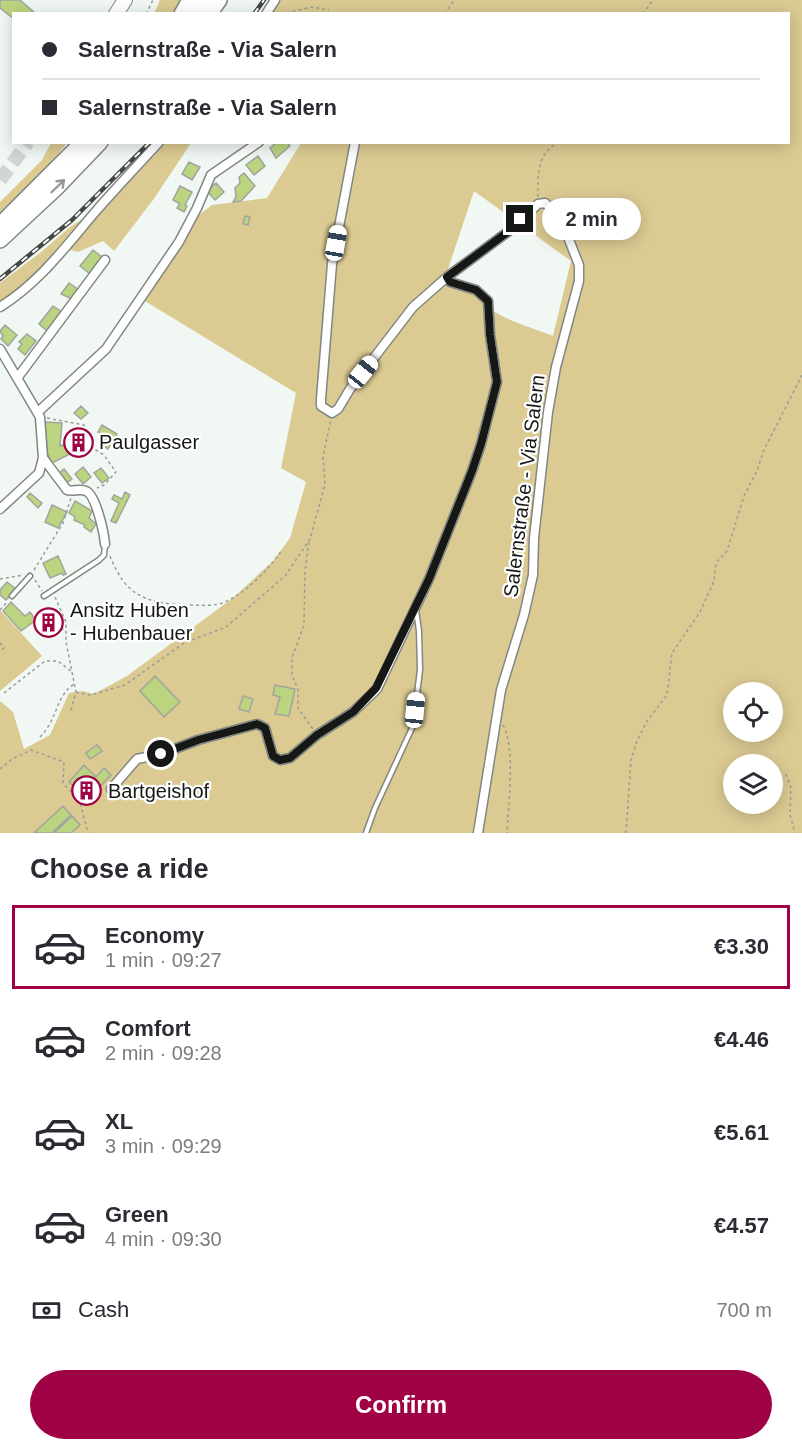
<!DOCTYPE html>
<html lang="en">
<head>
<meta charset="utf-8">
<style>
  :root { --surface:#fff; --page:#f7f7f7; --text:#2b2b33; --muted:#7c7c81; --line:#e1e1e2; --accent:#a00345 }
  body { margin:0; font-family:Helvetica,sans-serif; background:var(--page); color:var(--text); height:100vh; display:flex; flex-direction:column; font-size:22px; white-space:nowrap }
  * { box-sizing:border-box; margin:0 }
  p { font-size:20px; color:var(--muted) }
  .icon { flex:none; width:33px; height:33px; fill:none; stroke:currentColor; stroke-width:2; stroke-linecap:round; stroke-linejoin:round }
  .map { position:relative; height:833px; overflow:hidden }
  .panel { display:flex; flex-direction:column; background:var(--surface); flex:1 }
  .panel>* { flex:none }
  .hud { position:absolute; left:12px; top:12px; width:778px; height:132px; border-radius:0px; box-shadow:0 3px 15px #0003; display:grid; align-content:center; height:132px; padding:0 30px; background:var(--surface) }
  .fabs { position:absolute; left:723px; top:682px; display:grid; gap:12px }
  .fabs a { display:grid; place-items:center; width:60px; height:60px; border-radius:50%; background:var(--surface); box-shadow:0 3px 15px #0003; font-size:30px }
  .end { position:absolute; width:27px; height:27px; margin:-14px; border:8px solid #161816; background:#fff; box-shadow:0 0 0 3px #fff }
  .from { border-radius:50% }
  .bubble { position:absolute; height:42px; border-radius:21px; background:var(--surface); box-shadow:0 3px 15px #0003; font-size:20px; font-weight:700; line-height:42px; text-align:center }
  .car { position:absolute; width:18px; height:36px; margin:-18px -9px; border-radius:8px; box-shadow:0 0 4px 2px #0007; background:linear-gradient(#fff 24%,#345 0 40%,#fff 0 76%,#345 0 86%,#fff 0) }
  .hud b { display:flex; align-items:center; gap:21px; height:57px; font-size:22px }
  .hud b+b { border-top:2px solid var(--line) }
  .hud i { width:15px; height:15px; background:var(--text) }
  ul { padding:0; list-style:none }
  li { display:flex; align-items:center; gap:18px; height:84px; margin:0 12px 9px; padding:0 18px; border:3px solid transparent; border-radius:0px }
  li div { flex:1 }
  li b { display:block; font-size:22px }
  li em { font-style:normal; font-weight:700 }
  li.current { border-color:var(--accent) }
  li>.icon { width:54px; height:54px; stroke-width:1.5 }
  h2 { padding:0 30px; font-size:27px; line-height:72px }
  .pay { display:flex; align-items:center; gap:15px; height:66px; padding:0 30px; font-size:22px }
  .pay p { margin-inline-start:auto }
  .button { display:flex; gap:12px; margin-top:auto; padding:12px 30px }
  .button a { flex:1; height:69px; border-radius:36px; background:var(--accent); color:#fff; font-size:24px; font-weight:700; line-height:69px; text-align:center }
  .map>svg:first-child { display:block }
  .green { fill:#dbca92; fill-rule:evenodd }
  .building { fill:#bbd47f; stroke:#a2a49e; stroke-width:1.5 }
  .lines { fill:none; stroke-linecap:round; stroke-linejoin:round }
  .primary-tunnel { stroke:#d0d6d1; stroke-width:14; stroke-dasharray:14 7; stroke-linecap:butt }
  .lane-casing { stroke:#818782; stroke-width:7 }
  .street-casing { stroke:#818782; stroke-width:11 }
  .primary-casing { stroke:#818782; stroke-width:16 }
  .highway-casing { stroke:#818782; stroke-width:18 }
  .path { stroke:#999d9a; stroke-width:1.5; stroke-dasharray:3 3; stroke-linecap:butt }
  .lane { stroke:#fff; stroke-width:4 }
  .street { stroke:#fff; stroke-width:8 }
  .primary { stroke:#fff; stroke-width:14 }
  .highway { stroke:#fff; stroke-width:15 }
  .rail-casing { stroke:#444744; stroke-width:4.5 }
  .rail { stroke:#fff; stroke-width:2; stroke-dasharray:7; stroke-linecap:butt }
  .oneway { stroke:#969796 }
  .route { stroke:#161816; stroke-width:8 }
  .labels { text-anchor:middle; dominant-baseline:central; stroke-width:4.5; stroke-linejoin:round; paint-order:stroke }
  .poi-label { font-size:20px; fill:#161816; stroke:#fff; text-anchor:start }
  .street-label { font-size:20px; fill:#161816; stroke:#fff }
</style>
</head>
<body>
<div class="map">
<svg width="802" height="833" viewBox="0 0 802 833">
  <rect width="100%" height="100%" fill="#f1f7f2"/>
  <!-- green -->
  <path class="green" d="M160,0h22l-9,13 -19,1z
    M278,0h524v833h-802v-132l13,11 11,37 26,-14 19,-42 14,-2 11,3 33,-18 106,-78 40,-37 17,-23 16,-56 -25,-14 15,-75 -156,-95 51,-77 21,-16 55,-7 34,-55 488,-1v-128l-519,-1zM474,191l97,70 -18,75c-18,-7 -42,-14 -58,-24 -23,-14 -20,-29 -52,-28zM734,693h38v39h-38zM734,765h38v39h-38z
    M51,143h16l-20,25 -47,44v-10l42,-42z
    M162,143h29l-38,57 -39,51 -11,-10 -25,11 -7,-2 -12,7 -59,50v-24l40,-30 30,-26 35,-23z
    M0,610l42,46 -42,35z"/>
  <!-- building -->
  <path class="building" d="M0,0h20l16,14h-22v5l-14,-11z
    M277,142h10l3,4 -14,12 -6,-10z
    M258,156l7,10 -11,9 -8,-10z
    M189,162l11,5 -8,13 -10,-6z
    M244,173l11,13 -14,15 -8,1 3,-5 -1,-9 5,-5 -1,-6z
    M216,183l8,9 -9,8 -8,-9z
    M180,186l12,6 -7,13 2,1 -3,6 -7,-4 3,-4 -7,-4z
    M245,216l5,1 -2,8 -5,-1z
    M93,250l9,7 -12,17 -10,-8z
    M69,283l10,7 -7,9 -11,-5z
    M53,306l9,6 -15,19 -8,-7z
    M5,325l12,10 -9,11 -7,-7 2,-3 -3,-5z
    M27,334l9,7 -11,14 -7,-6 4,-5 -3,-2z
    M81,406l7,7 -7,6 -7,-6z
    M45,422l17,1 -2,23 15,-6 -4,-7 4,-2 2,4 6,-2 5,12 -36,18 -5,-11z
    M102,425l15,9 -9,15 -6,-4 5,-8 -9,-5z
    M83,467l8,10 -8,7 -8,-10z
    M101,468l8,10 -7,5 -8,-10z
    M64,469l8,10 -7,5 -7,-10z
    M125,492l5,3 -14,28 -5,-2 8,-18 -7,-4 2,-4 8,4z
    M30,493l12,10 -4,5 -11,-11z
    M75,501l17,10 -3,7 7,6 -5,8 -7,-5 1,-2 -11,-5 1,-3 -6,-4z
    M52,505l15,7 -9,16 -13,-6z
    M58,556l8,18 -3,1 -1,-2 -12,5 -7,-15z
    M7,582l9,7 -10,11 -6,-5v-5z
    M11,602l14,14 5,-4 6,8 -15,11 -18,-20z
    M48,608l15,21 -13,8 -14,-19z
    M155,676l25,26 -16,15 -24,-26z
    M275,685l20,4 -6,27 -14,-2 5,-17 -7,-2z
    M243,696l10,3 -4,13 -10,-3z
    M97,745l5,6 -12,8 -4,-6z
    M84,765l12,12 8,-9 7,7 -24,25 -18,-18z
    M63,806l8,9 -19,18h-18z
    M72,816l8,9 -9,8h-17z"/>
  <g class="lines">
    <!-- primary-tunnel -->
    <path class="primary-tunnel" d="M0,180l28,-38"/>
    <defs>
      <path id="lane" d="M12,596l18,-20
        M44,596l55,-36 5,-5 1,-10
        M366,833l9,-25 38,-82 7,-56 -1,-39 -3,-21"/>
      <path id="street" d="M266,14l9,-14
        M355,142l-23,122 -11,135v7l11,7 6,-4 12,-20 63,-82 34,-30 62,-46 29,-27 7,-1 11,10 8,14 15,38v16l-23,86 -8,45 -14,126 -1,37 -9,40 -23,75 -23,143
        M0,307c39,-24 66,-61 96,-96 20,-23 42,-46 63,-69
        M0,349l40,68 3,41 -4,15 -39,36
        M18,377l87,-117
        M38,412l68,-63 73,-107 18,-34 14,-33 48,-33
        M43,458l24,32c6,2 13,-2 19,1 10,4 18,42 19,53
        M111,789l26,-30 24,-5 37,-14 59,-16 8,4 8,28 7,4 10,-2 27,-23 36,-23 24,-23 52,-110 43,-108 9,-27 16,-62 -7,-47 -2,-34 -12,-11 -26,-8 -3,-5"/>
      <path id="primary" d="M116,14l9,-14"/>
      <path id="highway" d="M182,14l8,-14
        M194,14l11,-14
        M209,14l10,-14
        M0,225l83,-83
        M0,240l56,-52 44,-46"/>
    </defs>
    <!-- lane casing -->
    <use href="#lane" class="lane-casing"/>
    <!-- street casing -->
    <use href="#street" class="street-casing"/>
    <!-- primary casing -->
    <use href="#primary" class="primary-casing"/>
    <!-- highway casing -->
    <use href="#highway" class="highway-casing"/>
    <!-- path -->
    <path class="path" d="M146,14l7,-14
      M281,14l31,-7 17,3
      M445,14l9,-14
      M643,14l10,-14
      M538,197c0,-23 -2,-41 20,-55
      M47,418l37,7 7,22 13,8 12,17 -12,13 -7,3
      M309,542l-4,29 -1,54 -12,33v17l6,15v18l15,21
      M110,556c16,41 36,47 78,49 12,0 25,2 37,-3 22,-10 44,-33 57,-52
      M34,570l29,-47 8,-25
      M0,579l23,-4
      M35,580l7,11
      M55,597l11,25v20l10,50 -5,18
      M0,610l8,-9
      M0,643l4,5 -4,3
      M76,692l14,3 35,-10 59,-42 42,-16 59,-51 25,-37 15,-55 -2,-28 8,-36
      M4,693l41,-32h13l14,11
      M503,725c13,23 5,81 4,108
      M40,737c18,-18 15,-40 34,-53
      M0,769l12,-10 19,-9 33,12 -1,21 17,19 8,31
      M786,774l5,14 -1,27 5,18
      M626,833l5,-73 6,-19 10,-20 20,-26 5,-42 28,-41 14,-31 2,-18 11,-12 17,-55 13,-25 6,-19 39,-77"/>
    <!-- lane -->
    <use href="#lane" class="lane"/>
    <!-- street -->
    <use href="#street" class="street"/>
    <!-- primary -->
    <use href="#primary" class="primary"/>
    <!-- highway -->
    <use href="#highway" class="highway"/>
    <defs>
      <path id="rail" d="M254,14l10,-14
        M0,279l72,-59 78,-78"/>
    </defs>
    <!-- rail casing -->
    <use href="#rail" class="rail-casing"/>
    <!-- rail -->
    <use href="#rail" class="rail"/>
  </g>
  <!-- one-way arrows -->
  <defs><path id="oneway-shaft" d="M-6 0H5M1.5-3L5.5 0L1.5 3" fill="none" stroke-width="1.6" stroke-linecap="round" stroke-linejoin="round" transform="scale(1.5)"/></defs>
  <use class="oneway" href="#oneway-shaft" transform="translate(58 186) rotate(-44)"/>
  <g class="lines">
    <!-- route -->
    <path class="route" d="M161,754l37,-14 59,-16 8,4 8,28 7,4 10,-2 27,-23 36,-23 23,-24 53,-109 43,-108 9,-27 16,-62 -7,-47 -2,-34 -12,-11 -26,-8 -3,-5 62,-46 11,-12"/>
  </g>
  <!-- icons -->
  <defs>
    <symbol id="building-ring" viewBox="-11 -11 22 22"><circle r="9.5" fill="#fff" stroke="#a00345" stroke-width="1.5"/><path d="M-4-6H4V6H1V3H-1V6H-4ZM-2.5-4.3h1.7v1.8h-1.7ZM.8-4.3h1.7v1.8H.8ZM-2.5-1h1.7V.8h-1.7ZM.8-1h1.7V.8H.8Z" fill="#a00345"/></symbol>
  </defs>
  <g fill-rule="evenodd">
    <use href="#building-ring" x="62" y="426" width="33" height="33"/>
    <use href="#building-ring" x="32" y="606" width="33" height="33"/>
    <use href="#building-ring" x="70" y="774" width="33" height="33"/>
  </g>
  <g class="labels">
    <!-- poi labels -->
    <g class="poi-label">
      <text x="99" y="442">Paulgasser</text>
      <text x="70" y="610">Ansitz Huben<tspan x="70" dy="23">- Hubenbauer</tspan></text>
      <text x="108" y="791">Bartgeishof</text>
    </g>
    <!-- street labels -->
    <g class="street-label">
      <text transform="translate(524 486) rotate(-83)">Salernstraße - Via Salern</text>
    </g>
  </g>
</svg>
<div class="fabs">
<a><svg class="icon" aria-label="locate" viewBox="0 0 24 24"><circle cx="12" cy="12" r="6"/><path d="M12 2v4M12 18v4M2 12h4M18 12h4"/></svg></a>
<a><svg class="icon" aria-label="layers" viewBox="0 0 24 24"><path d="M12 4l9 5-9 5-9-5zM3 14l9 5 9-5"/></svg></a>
</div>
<i class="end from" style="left:161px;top:754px"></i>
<i class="end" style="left:520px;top:219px"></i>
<div class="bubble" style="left:542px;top:198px;width:99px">2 min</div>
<i class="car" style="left:336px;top:243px;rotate:10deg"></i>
<i class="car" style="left:363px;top:372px;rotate:39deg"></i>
<i class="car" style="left:415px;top:710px;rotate:6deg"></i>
<div class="hud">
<b><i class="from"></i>Salernstraße - Via Salern</b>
<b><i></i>Salernstraße - Via Salern</b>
</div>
</div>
<section class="panel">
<h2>Choose a ride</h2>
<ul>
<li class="current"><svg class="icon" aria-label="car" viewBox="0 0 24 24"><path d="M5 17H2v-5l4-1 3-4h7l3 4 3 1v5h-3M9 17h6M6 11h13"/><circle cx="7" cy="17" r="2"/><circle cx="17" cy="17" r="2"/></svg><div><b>Economy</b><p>1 min · 09:27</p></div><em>€3.30</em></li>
<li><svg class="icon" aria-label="car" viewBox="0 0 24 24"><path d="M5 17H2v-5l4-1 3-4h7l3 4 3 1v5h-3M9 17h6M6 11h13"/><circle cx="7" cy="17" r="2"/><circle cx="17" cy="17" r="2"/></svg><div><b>Comfort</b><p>2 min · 09:28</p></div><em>€4.46</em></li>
<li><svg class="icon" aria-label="car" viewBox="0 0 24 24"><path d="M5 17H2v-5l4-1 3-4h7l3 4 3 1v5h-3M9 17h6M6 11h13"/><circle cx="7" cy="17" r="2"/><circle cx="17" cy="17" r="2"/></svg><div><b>XL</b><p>3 min · 09:29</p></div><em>€5.61</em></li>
<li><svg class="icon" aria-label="car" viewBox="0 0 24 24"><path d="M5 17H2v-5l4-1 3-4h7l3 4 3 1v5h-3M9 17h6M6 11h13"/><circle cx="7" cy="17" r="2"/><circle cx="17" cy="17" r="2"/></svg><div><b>Green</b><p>4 min · 09:30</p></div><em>€4.57</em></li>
</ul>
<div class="pay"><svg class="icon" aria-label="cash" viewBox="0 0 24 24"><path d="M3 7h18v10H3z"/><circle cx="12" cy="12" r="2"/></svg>Cash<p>700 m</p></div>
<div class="button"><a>Confirm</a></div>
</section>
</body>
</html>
